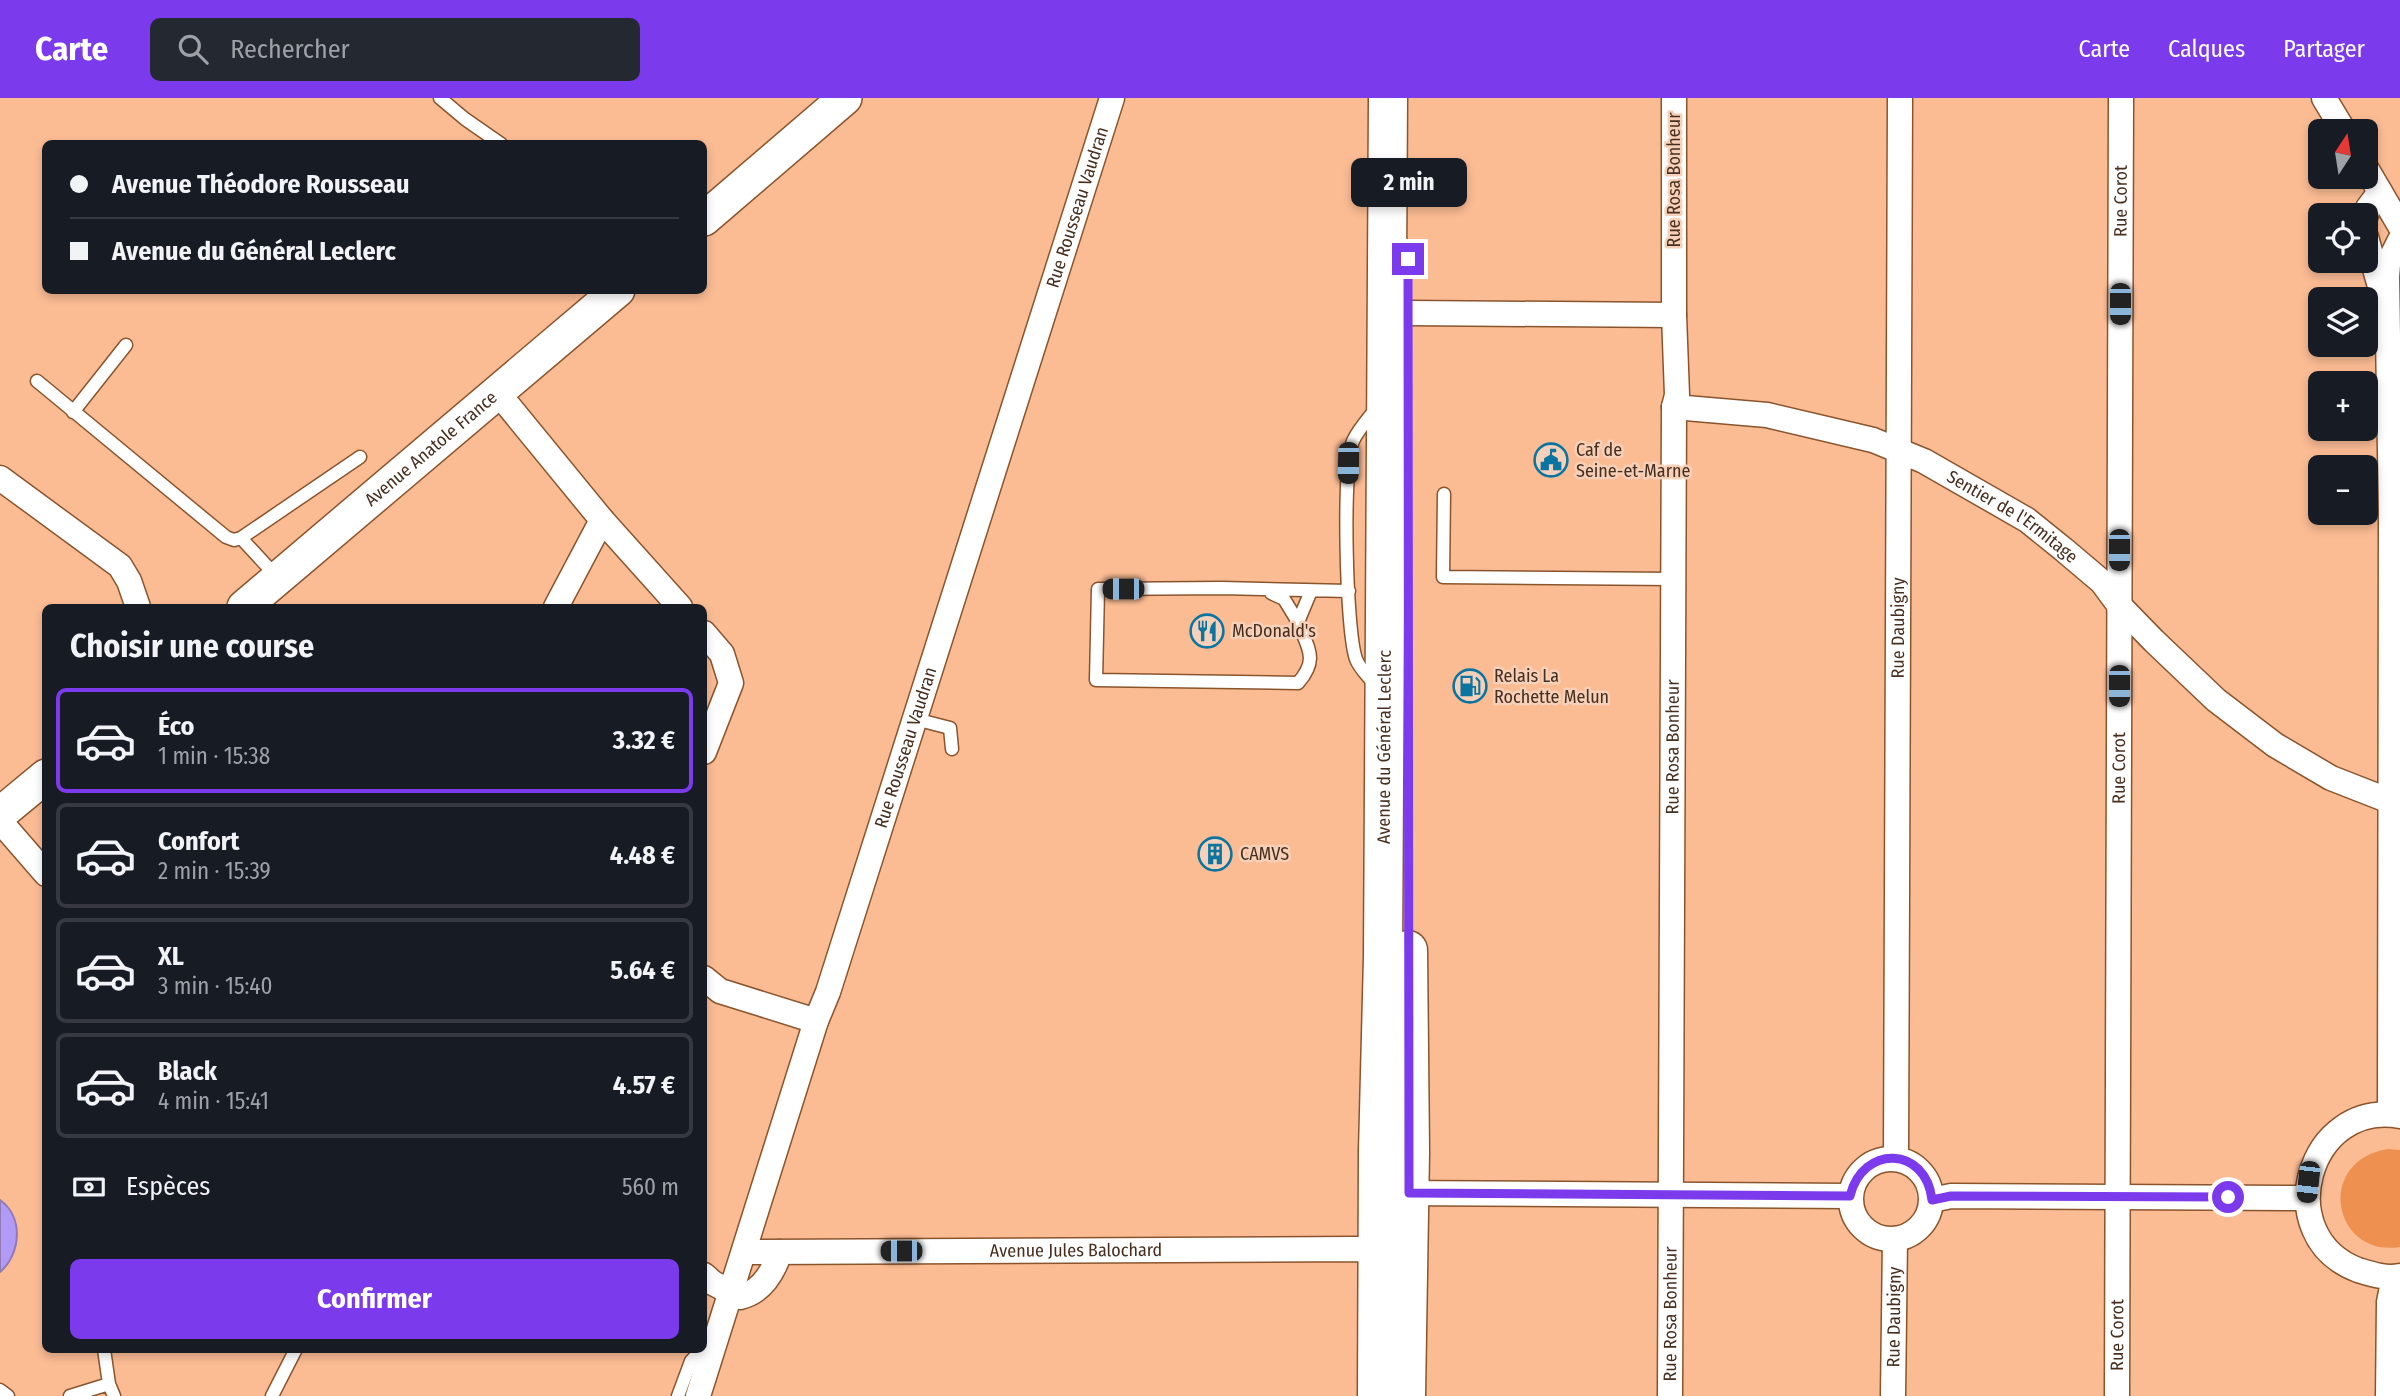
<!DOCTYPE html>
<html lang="fr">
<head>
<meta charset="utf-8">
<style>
  :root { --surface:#171b24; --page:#242831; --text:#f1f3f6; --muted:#9ea1a6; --line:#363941; --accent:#7c3aed }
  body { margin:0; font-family:"Fira Sans Condensed",sans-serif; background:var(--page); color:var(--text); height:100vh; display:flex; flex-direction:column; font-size:26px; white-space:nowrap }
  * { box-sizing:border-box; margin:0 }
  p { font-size:23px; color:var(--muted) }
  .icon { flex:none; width:38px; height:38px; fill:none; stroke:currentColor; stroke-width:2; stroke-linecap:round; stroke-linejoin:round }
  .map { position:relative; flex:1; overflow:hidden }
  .details { position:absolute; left:42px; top:506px; width:665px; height:749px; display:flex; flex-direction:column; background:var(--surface); border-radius:10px; box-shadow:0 4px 10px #0003 }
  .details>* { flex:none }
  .top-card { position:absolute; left:42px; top:42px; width:665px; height:154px; border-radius:10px; box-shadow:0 4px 10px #0003; display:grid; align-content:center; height:154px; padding:0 28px; background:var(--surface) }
  .needle { width:46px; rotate:12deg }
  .buttons { position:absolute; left:2308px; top:21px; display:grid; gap:14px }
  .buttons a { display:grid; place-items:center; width:70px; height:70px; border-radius:10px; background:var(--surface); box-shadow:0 4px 10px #0003; font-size:35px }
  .end { position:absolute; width:32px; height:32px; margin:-16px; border:9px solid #7c3aed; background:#fff; box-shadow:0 0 0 4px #fff }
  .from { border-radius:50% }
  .bubble { position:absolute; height:49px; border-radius:10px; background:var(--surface); box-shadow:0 4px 10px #0003; font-size:23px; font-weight:700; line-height:49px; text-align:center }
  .car { position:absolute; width:21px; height:42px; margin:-21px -10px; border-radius:9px; box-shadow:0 0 5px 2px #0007; background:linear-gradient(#222 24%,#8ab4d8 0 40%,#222 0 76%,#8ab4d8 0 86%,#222 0) }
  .top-card b { display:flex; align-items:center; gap:24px; height:66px; font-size:26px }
  .top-card b+b { border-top:2px solid var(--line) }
  .top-card i { width:18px; height:18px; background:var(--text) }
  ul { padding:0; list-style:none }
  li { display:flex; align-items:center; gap:21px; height:105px; margin:0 14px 10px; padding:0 14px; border:4px solid var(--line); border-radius:10px }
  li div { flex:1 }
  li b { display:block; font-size:26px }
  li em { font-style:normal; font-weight:700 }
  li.on { border-color:var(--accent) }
  li>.icon { width:63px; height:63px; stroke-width:1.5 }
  h2 { padding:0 28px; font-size:32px; line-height:84px }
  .pay { display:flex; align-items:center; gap:18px; height:77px; padding:0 28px; font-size:26px }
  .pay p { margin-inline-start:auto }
  .action { display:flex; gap:14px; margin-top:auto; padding:14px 28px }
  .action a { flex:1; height:80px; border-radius:10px; background:var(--accent); color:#fff; font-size:28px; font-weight:700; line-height:80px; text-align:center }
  header { display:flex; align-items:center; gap:42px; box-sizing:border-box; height:98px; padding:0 35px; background:var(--accent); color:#fff }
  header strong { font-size:33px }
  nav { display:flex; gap:38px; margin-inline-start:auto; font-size:24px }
  .search { width:490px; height:63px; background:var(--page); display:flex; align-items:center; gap:18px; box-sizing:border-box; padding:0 24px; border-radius:10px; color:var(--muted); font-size:26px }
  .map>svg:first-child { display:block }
  .green { fill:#ee9150 }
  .water { fill:#b19bf6; stroke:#917ab5; stroke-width:2 }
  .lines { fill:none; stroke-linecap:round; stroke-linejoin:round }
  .lane-casing { stroke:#8a542d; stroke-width:15 }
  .street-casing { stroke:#8a542d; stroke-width:27 }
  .secondary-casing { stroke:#8a542d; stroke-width:36 }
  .primary-casing { stroke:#8a542d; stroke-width:41 }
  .lane { stroke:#fff; stroke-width:12 }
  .street { stroke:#fff; stroke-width:24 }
  .secondary { stroke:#fff; stroke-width:33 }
  .primary { stroke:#fff; stroke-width:38 }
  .route { stroke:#7c3aed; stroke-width:9 }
  .labels { text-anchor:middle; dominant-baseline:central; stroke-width:5; stroke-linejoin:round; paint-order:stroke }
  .street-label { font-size:18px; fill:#472e1e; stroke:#f6d0b8 }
  .poi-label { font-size:18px; fill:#472e1e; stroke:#f6d0b8; text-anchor:start }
</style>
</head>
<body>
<header>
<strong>Carte</strong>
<div class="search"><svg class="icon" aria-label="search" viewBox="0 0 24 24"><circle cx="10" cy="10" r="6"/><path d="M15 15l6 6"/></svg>Rechercher</div>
<nav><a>Carte</a><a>Calques</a><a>Partager</a></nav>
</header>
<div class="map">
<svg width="2400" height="1298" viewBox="0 0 2400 1298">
  <rect width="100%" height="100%" fill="#fbbc94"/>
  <!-- green -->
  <path class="green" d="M2388,1051l12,1v97c-67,11 -86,-86 -12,-98z"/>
  <!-- water -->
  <path class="water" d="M0,1102c24,17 21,54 0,72z"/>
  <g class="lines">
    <defs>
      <path id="lane" d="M440,0l25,21 36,25
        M37,283l189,156 8,3 7,-2 37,40
        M1375,312c-7,9 -17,20 -22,31 -11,25 -7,191 3,218 3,9 13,18 19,26
        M73,314l53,-67
        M1444,396l-1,83 231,2
        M241,440l119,-81
        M1311,493l-13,31c10,27 21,37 0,61l-202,-3 2,-91 124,-1 127,3
        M1271,495l13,6 14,23
        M915,621l35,9 2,21
        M104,1251l5,35 5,12
        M0,1292l8,6
        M70,1298l39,-12
        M272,1298l24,-47
        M678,1298l13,-35 11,-12"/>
      <g id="street">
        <path d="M2324,0l20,33"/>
        <path d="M2366,70l34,58"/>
        <path d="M2366,117l2,-7 12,-16"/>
        <path d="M2366,139l15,53"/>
        <path d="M1409,215l265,2"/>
        <path d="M498,295l104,127 78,87"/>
        <path id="s1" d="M1674,309l93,8 106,25 51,21 103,59 36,29 39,33 17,23 35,36 62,59 59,45 56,33 69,27"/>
        <path d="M0,380l120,88 9,15 9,26"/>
        <path d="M556,509l46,-87"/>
        <path d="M704,535l18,21 9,29 -27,69"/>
        <path d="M0,723l46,53"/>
        <path d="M704,880l16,13 96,30"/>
        <path d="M2390,1016l1,-604 -4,-233 1,-13 12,-24"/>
        <path d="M2400,1018c-92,-17 -131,120 -42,154 13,4 28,9 42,6"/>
        <path id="s2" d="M1896,1060l4,-1060"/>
        <circle cx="1891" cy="1101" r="40"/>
        <path d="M1396,1095l454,3"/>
        <path d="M1932,1102l19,-4 356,2"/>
        <path id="s3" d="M744,1154l611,-3 36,2"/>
        <path d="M704,1177l9,8 27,14c22,-5 33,-24 40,-45"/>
        <path id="s4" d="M698,1298l118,-375 12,-29 284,-894"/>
        <path id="s5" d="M1670,1298l4,-989 3,-12 -3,-80v-217"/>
        <path id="s6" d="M1893,1298l2,-157"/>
        <path id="s7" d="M2117,1298l4,-1298"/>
        <path d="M2388,1298l1,-94 5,-25"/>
      </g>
      <g id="secondary">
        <path d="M704,121l141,-121"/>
        <path id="s8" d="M244,509l374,-317"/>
        <path d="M0,716l46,-38"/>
      </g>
      <g id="primary">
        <path id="s9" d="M1377,1298l1,-245 5,-194 5,-859"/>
        <path d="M1406,1298l4,-244 -2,-202"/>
      </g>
    </defs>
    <!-- lane casing -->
    <use href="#lane" class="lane-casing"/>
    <!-- street casing -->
    <use href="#street" class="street-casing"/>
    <!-- secondary casing -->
    <use href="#secondary" class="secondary-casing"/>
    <!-- primary casing -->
    <use href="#primary" class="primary-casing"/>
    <!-- lane -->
    <use href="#lane" class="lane"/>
    <!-- street -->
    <use href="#street" class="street"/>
    <!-- secondary -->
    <use href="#secondary" class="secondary"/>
    <!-- primary -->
    <use href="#primary" class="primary"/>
  </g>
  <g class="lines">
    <!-- route -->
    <path class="route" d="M1408,161l1,934 441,3c13,-52 76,-50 82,4l19,-4 277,1"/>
  </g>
  <!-- icons -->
  <defs>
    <symbol id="civic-ring" viewBox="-11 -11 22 22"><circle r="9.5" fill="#f6d0b8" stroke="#0b74a0" stroke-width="1.5"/><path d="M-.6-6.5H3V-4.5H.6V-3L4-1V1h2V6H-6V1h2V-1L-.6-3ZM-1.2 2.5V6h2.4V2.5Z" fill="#0b74a0"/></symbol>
    <symbol id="restaurant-ring" viewBox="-11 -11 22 22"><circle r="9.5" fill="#f6d0b8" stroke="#0b74a0" stroke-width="1.5"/><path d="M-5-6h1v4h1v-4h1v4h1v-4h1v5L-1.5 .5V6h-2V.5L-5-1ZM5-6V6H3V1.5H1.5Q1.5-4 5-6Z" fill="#0b74a0"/></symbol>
    <symbol id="fuel-ring" viewBox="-11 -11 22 22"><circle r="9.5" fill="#f6d0b8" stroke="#0b74a0" stroke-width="1.5"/><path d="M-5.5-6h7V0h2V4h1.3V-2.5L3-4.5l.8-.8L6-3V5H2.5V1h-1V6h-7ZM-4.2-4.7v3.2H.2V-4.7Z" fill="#0b74a0"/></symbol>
    <symbol id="building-ring" viewBox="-11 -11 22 22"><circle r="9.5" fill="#f6d0b8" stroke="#0b74a0" stroke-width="1.5"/><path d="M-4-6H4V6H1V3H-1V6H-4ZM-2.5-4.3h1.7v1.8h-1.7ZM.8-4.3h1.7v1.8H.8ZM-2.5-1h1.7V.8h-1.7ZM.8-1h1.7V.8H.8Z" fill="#0b74a0"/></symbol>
  </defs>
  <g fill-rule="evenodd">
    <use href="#civic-ring" x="1532" y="343" width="38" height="38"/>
    <use href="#restaurant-ring" x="1188" y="514" width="38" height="38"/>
    <use href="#fuel-ring" x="1451" y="569" width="38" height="38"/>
    <use href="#building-ring" x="1196" y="737" width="38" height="38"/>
  </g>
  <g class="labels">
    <!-- street labels -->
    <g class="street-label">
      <text transform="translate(1674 82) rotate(-90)">Rue Rosa Bonheur</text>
      <text stroke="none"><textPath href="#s7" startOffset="1195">Rue Corot</textPath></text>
      <text stroke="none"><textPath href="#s4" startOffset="1248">Rue Rousseau Vaudran</textPath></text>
      <text stroke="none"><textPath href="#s8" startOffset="245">Avenue Anatole France</textPath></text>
      <text stroke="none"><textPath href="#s1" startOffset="362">Sentier de l'Ermitage</textPath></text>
      <text stroke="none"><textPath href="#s2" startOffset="530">Rue Daubigny</textPath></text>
      <text stroke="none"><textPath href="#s4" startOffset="681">Rue Rousseau Vaudran</textPath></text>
      <text stroke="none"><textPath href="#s9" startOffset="649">Avenue du Général Leclerc</textPath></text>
      <text stroke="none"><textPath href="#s5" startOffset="649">Rue Rosa Bonheur</textPath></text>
      <text stroke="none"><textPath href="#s7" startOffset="628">Rue Corot</textPath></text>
      <text stroke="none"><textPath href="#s3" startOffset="332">Avenue Jules Balochard</textPath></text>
      <text stroke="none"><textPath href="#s5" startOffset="82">Rue Rosa Bonheur</textPath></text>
      <text stroke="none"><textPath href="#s6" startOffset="79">Rue Daubigny</textPath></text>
      <text stroke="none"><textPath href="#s7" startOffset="61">Rue Corot</textPath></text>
    </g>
    <!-- poi labels -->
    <g class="poi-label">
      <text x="1576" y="352">Caf de<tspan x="1576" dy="21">Seine-et-Marne</tspan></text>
      <text x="1232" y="533">McDonald's</text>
      <text x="1494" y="578">Relais La<tspan x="1494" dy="21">Rochette Melun</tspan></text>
      <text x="1240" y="756">CAMVS</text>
    </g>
  </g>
</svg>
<div class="buttons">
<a><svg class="needle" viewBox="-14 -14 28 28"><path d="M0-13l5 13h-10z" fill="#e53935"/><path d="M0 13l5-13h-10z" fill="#9ea1a6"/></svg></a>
<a><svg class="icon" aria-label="locate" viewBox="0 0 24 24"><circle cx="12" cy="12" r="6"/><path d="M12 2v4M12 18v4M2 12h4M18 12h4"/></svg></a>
<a><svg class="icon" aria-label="layers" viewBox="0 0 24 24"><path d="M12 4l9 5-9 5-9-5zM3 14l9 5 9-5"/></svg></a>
<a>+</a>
<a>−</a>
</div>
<i class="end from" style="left:2228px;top:1099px"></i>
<i class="end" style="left:1408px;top:161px"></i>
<div class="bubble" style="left:1351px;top:60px;width:116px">2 min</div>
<i class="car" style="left:2120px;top:206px;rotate:180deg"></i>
<i class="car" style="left:1348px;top:365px;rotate:181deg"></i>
<i class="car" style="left:2119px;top:452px;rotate:180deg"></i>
<i class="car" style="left:1123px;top:491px;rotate:270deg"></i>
<i class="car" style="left:2119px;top:588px;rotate:180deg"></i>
<i class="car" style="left:2308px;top:1084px;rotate:186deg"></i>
<i class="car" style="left:901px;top:1153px;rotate:270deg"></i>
<div class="top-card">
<b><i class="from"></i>Avenue Théodore Rousseau</b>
<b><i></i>Avenue du Général Leclerc</b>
</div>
<section class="details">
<h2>Choisir une course</h2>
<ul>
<li class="on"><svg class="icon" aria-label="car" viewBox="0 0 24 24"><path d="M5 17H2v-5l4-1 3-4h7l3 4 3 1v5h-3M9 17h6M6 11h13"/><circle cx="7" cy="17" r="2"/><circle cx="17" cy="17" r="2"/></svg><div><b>Éco</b><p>1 min · 15:38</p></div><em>3.32 €</em></li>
<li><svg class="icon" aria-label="car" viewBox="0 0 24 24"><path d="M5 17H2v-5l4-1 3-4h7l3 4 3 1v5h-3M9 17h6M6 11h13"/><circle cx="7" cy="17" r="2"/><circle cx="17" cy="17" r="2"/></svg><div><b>Confort</b><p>2 min · 15:39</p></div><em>4.48 €</em></li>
<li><svg class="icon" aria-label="car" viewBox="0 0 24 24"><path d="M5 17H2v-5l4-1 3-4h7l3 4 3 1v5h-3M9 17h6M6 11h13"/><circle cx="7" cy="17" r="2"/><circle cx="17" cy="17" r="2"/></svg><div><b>XL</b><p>3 min · 15:40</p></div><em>5.64 €</em></li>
<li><svg class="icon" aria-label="car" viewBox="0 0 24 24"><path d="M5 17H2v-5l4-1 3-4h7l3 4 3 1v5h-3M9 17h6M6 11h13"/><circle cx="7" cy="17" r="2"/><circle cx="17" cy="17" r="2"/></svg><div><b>Black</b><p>4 min · 15:41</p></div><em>4.57 €</em></li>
</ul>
<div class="pay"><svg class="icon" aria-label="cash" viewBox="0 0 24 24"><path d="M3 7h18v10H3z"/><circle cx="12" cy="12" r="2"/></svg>Espèces<p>560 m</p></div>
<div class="action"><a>Confirmer</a></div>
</section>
</div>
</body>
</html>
